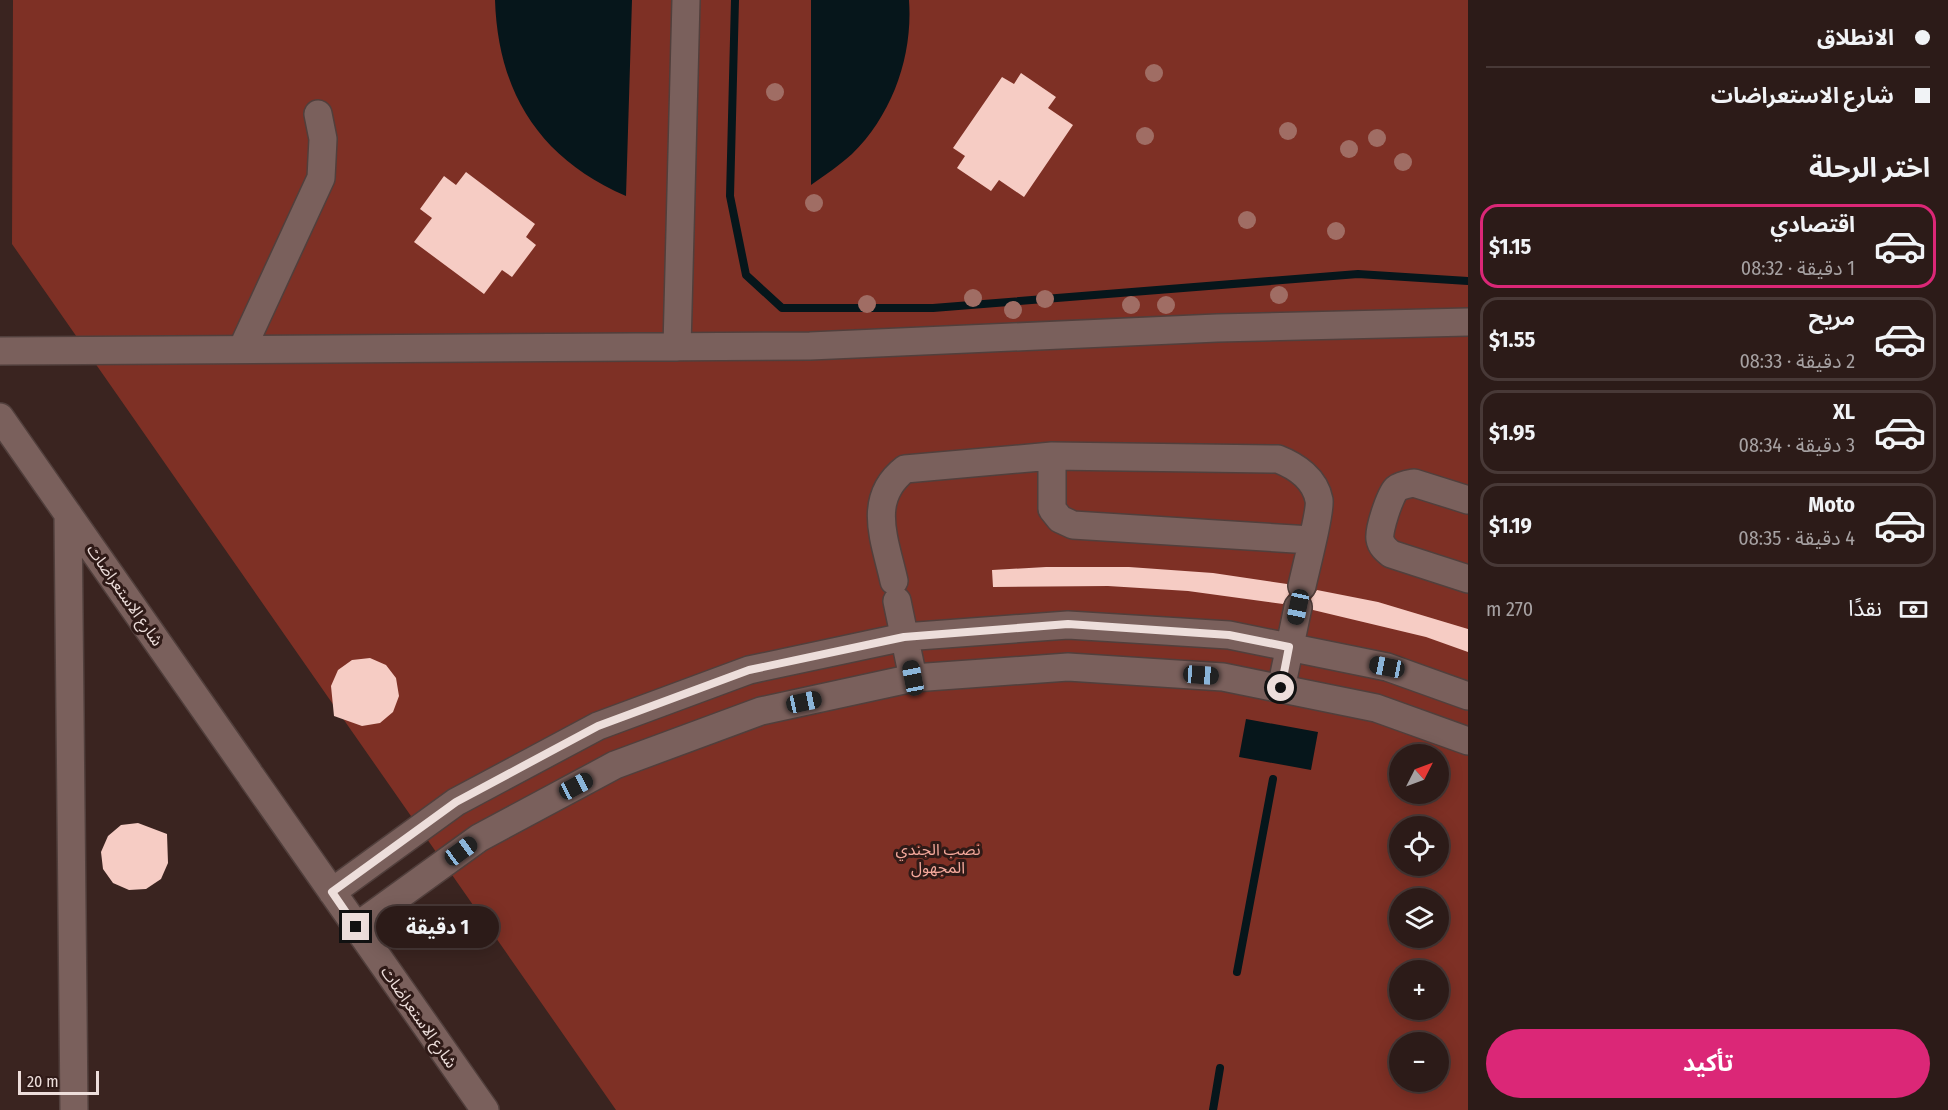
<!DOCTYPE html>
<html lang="ar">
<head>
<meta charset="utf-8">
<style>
  :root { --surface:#2c1b18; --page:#382825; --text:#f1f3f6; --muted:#a6a1a2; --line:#483937; --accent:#db2777 }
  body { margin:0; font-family:"Fira Sans Condensed","Noto Sans Arabic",sans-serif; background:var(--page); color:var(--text); direction:rtl; height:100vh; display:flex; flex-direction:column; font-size:22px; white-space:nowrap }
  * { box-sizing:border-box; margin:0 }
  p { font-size:20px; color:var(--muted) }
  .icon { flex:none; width:33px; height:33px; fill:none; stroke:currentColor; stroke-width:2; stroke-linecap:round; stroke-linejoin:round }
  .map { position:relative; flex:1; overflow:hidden; direction:ltr }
  .sheet { display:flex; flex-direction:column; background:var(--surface); width:480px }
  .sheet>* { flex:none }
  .guide { display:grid; align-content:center; height:132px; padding:0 18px; background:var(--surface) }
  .needle { width:39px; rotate:48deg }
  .tools { position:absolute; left:1389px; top:744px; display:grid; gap:12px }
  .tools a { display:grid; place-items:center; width:60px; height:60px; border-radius:50%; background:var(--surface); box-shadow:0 3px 15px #0003,0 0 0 2px var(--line); font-size:30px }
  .scale { position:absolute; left:18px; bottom:15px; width:81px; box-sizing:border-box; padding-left:6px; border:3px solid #eddedb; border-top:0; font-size:16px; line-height:21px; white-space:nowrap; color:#eddedb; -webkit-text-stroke:4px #2f1a17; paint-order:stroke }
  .end { position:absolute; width:27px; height:27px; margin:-14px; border:8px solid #eddedb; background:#111; box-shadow:0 0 0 3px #111 }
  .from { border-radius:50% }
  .bubble { position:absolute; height:42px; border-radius:21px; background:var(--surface); box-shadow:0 3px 15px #0003,0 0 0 2px var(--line); font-size:20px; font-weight:700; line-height:42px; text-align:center; direction:rtl }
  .car { position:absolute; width:18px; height:36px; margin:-18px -9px; border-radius:8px; box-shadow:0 0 4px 2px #0007; background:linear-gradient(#222 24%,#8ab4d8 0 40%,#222 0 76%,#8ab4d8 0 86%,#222 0) }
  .guide b { display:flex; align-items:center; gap:21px; height:57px; font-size:22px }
  .guide b+b { border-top:2px solid var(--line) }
  .guide i { width:15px; height:15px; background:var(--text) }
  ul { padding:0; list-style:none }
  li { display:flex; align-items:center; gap:18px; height:84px; margin:0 12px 9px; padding:0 6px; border:3px solid var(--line); border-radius:18px }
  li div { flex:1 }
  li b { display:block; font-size:22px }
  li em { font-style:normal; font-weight:700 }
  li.current { border-color:var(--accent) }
  li>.icon { width:54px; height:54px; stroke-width:1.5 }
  h2 { padding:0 18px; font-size:27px; line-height:72px }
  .pay { display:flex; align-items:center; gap:15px; height:66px; padding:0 18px; font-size:22px }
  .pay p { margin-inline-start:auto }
  .cta { display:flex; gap:12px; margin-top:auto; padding:12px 18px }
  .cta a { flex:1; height:69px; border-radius:36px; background:var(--accent); color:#fff; font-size:24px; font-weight:700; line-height:69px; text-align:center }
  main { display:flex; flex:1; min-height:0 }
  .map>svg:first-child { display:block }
  .green { fill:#7e3025; fill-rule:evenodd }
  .water { fill:#06161b }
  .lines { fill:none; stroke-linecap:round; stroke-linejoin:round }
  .stream { stroke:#06161b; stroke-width:8 }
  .building { fill:#f6ccc4 }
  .minor-casing { stroke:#513f3c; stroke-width:30 }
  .minor { stroke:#7a605c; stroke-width:27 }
  .tree { fill:#a06d64 }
  .route { stroke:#eddedb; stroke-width:8 }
  .labels { text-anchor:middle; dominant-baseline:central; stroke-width:6; stroke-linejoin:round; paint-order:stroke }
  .street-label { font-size:16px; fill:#eddedb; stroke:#2f1a17 }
  .park-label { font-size:16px; fill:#f4a89b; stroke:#2f1a17 }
</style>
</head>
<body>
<main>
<section class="sheet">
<div class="guide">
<b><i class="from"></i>الانطلاق</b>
<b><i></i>شارع الاستعراضات</b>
</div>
<h2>اختر الرحلة</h2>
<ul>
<li class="current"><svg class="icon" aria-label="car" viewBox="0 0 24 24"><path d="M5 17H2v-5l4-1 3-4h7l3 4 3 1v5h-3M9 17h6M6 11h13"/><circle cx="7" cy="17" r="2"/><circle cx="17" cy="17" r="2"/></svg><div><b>اقتصادي</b><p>1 دقيقة · 08:32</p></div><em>$1.15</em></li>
<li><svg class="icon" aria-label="car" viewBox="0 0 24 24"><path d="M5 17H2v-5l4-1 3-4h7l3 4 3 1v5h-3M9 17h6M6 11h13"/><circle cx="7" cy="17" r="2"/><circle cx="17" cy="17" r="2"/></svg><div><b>مريح</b><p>2 دقيقة · 08:33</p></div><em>$1.55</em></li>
<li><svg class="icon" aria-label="car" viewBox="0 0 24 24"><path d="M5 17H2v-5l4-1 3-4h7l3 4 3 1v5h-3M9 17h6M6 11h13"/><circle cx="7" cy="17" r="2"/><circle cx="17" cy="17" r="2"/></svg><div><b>XL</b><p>3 دقيقة · 08:34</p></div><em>$1.95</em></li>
<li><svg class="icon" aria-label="car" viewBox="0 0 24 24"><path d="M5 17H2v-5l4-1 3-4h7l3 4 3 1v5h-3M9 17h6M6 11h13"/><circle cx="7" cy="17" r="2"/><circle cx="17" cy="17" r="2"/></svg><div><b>Moto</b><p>4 دقيقة · 08:35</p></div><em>$1.19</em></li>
</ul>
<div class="pay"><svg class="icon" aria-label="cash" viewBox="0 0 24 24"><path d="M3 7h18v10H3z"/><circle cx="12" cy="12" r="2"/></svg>نقدًا<p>270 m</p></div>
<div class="cta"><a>تأكيد</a></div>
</section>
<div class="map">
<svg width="1468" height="1110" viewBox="0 0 1468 1110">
  <rect width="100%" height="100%" fill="#3a2420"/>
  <!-- green -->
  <path class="green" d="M13,0h1455v1110h-852l-604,-866zM1400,754h38v40h-38zM1400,826h38v40h-38zM1400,898h38v40h-38zM1400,970h38v40h-38zM1400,1042h38v40h-38z"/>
  <!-- water -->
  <path class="water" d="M495,0h137l-6,196c-86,-37 -128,-103 -131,-196z
    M811,0h98c4,55 -16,114 -57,154 -12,11 -27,21 -41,31z
    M1246,719l72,13 -7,38 -72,-13z"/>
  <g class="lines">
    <!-- stream -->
    <path class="stream" d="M735,0l-5,196 16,79 36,33h151l425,-34 110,7
      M1237,972l36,-193
      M1213,1110l7,-42"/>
  </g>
  <!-- building -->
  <path class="building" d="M1021,73l35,24 -8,11 25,17 -49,72 -25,-17 -8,11 -34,-23 8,-12 -12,-8 49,-71 12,7z
    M466,172l69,52 -9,13 10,8 -24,32 -10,-7 -18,24 -70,-52 18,-24 -12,-9 24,-33 12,9z
    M1046,567h83l84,6 74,11 2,10 -6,10 -95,-13 -80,-5 -115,1 -1,-17z
    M1317,590l61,12 90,27v23l-42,-15 -113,-27 -2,-11z
    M370,658l16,7 10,13 3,18 -6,16 -13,11 -18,3 -28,-10 -3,-30 7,-16 14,-10z
    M138,823l29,11 1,29 -7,16 -15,10 -17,1 -16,-7 -10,-14 -2,-17 7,-16 13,-11z"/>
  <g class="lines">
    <defs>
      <path id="minor" d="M677,347l9,-347
        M242,349l79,-171 2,-39 -5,-25
        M0,351l810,-5 407,-18 251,-6
        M0,417l249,356
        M1052,456v53l8,10 13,6 238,15
        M1468,500l-54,-17c-6,1 -13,2 -18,6 -6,6 -18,42 -16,50 1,7 6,11 11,15l77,25
        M68,514l6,596
        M894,581c-9,-41 -28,-82 11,-112l147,-13 226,3c18,7 37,20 41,41 2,10 -14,72 -17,86
        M897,601l16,77
        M1281,689l17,-82
        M251,776l234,334
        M332,892l124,-90 142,-76 151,-56 155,-33 164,-12 161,10 158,32 81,29
        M356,927l123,-89 136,-73 146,-54 152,-33 155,-11 155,10 153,31 92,33"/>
    </defs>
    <!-- minor casing -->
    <use href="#minor" class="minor-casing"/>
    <!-- minor -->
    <use href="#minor" class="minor"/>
  </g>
  <!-- trees -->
  <g class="tree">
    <circle cx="1154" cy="73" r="9"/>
    <circle cx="775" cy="92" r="9"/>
    <circle cx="1288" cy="131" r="9"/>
    <circle cx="1145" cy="136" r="9"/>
    <circle cx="1377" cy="138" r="9"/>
    <circle cx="1349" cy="149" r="9"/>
    <circle cx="1403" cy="162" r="9"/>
    <circle cx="814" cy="203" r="9"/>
    <circle cx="1247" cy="220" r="9"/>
    <circle cx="1336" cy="231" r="9"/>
    <circle cx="1279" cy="295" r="9"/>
    <circle cx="973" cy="298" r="9"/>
    <circle cx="1045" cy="299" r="9"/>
    <circle cx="867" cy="304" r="9"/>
    <circle cx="1131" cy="305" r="9"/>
    <circle cx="1166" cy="305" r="9"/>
    <circle cx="1013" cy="310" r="9"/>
  </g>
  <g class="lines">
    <!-- route -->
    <path class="route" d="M356,927l-24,-35 124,-90 142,-76 151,-56 155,-33 164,-13 161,11 60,12 -8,41"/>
  </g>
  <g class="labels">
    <!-- street labels -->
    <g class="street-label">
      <text transform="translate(125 595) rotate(55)">شارع الاستعراضات</text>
      <text transform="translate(419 1017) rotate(55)">شارع الاستعراضات</text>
    </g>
    <!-- park labels -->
    <g class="park-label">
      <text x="938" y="849">نصب الجندي<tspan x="938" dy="18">المجهول</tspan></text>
    </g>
  </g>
</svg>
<div class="tools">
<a><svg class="needle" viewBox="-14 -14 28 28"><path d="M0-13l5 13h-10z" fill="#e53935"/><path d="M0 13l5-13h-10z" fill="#a6a1a2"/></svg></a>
<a><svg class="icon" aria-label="locate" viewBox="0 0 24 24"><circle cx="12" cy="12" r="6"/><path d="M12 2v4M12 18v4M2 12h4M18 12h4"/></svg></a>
<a><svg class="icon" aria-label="layers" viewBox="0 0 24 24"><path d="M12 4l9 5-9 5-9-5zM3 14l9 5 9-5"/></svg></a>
<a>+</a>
<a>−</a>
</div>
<div class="scale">20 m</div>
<i class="end from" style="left:1281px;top:688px"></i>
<i class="end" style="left:356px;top:927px"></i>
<div class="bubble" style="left:376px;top:906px;width:123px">1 دقيقة</div>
<i class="car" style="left:1298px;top:607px;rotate:192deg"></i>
<i class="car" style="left:1387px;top:667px;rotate:281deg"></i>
<i class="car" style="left:1201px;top:675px;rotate:94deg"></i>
<i class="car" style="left:913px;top:678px;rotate:349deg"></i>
<i class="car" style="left:804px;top:702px;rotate:78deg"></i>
<i class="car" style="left:576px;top:786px;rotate:62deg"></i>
<i class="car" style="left:461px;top:851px;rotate:54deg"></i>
</div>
</main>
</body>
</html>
